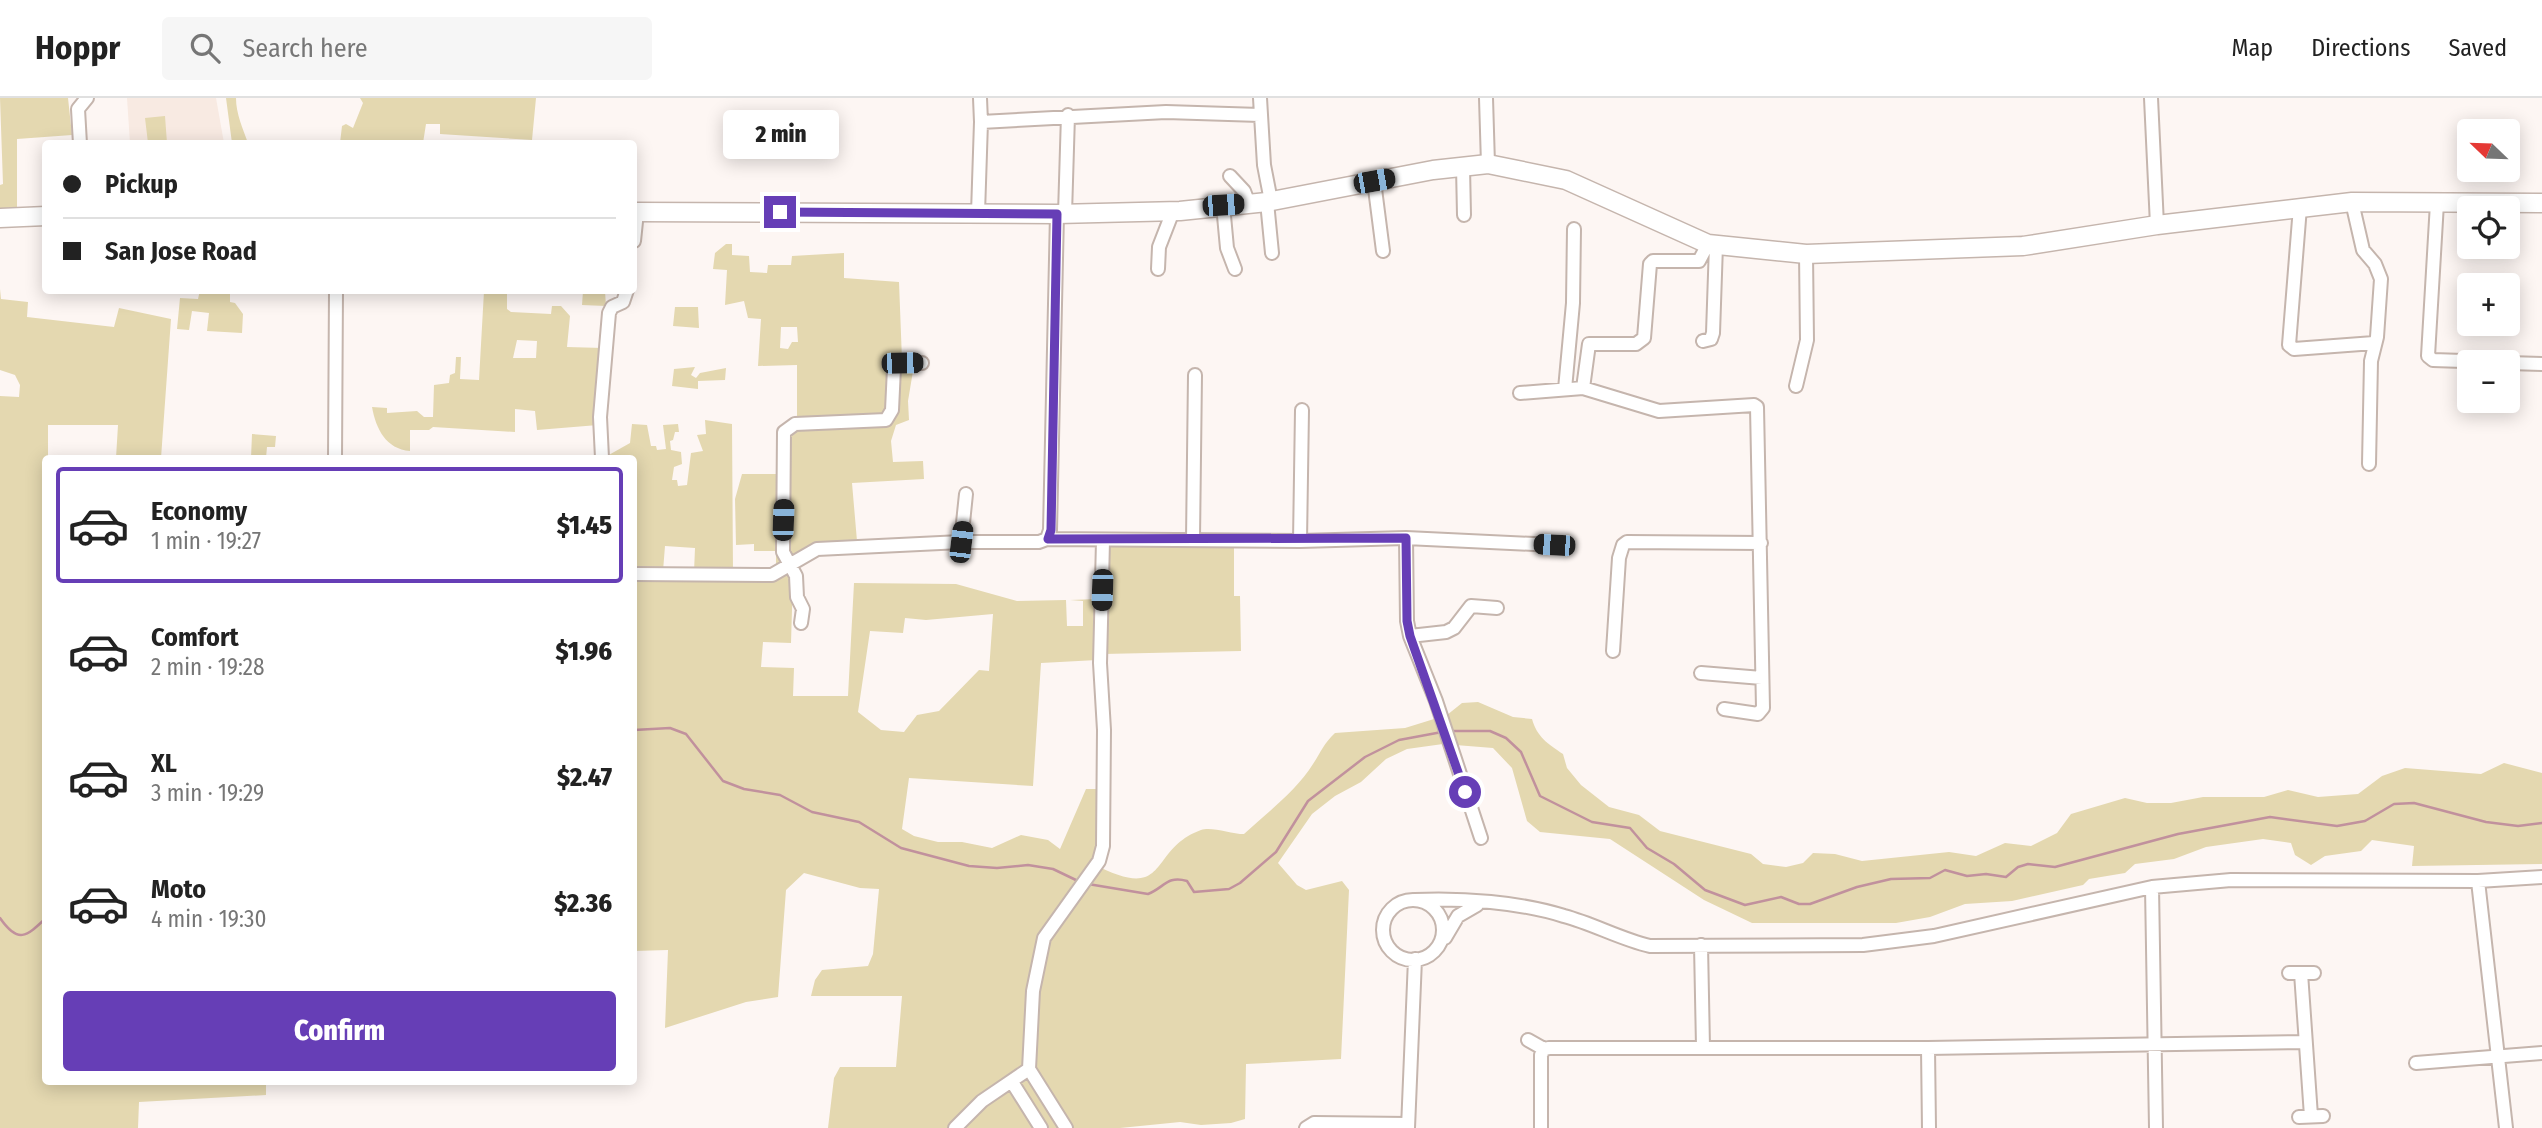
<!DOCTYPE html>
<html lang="en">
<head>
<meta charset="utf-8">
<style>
  :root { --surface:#fff; --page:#f6f6f6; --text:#222; --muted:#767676; --line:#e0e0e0; --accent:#663eb6 }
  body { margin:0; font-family:"Fira Sans Condensed",sans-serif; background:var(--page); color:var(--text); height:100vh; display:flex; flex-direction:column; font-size:26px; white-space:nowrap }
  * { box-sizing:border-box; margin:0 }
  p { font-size:23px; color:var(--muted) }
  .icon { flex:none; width:38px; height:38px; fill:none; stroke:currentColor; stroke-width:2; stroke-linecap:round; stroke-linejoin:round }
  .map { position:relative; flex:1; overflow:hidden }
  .side { position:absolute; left:42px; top:357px; width:595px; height:630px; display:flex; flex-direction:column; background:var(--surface); border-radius:7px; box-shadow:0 4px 18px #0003 }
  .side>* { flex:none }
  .banner { position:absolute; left:42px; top:42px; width:595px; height:154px; border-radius:7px; box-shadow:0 4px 18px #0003; display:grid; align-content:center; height:154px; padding:0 21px; background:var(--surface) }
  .needle { width:46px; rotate:293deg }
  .buttons { position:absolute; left:2457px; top:21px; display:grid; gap:14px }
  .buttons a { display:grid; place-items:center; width:63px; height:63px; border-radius:7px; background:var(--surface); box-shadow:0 4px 18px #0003; font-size:35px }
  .end { position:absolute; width:32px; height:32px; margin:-16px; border:9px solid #663eb6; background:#fff; box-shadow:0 0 0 4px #fff }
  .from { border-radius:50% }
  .bubble { position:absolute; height:49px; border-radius:7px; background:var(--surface); box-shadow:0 4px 18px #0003; font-size:23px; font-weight:800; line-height:49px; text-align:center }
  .car { position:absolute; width:21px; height:42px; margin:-21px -10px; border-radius:9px; box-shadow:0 0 5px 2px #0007; background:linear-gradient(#222 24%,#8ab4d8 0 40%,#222 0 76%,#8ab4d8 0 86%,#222 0) }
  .banner b { display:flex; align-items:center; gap:24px; height:66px; font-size:26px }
  .banner b+b { border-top:2px solid var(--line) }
  .banner i { width:18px; height:18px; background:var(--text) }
  ul { padding:12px 0 0; list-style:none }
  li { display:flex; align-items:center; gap:21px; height:116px; margin:0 14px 10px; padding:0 7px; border:4px solid transparent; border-radius:7px }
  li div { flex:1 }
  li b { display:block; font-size:26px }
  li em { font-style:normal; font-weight:800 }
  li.active { border-color:var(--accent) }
  li>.icon { width:63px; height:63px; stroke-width:1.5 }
  .primary-button { display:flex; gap:14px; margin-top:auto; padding:14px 21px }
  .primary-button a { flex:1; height:80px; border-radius:7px; background:var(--accent); color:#fff; font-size:28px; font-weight:800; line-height:80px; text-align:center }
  header { display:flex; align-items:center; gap:42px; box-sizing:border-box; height:98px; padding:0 35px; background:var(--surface); border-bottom:2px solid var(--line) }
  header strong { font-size:33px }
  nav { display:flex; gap:38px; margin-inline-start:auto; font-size:24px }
  .search { width:490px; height:63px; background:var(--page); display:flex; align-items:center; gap:18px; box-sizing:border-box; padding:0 24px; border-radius:7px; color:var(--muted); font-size:26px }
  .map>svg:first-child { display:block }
  .built { fill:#f8eae2 }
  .green { fill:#e4d8b0; fill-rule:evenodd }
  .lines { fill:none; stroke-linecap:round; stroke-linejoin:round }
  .stream { stroke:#c1919d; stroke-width:2.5 }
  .street-casing { stroke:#c5b5ad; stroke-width:16 }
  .secondary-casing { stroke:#c5b5ad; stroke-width:21 }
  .street { stroke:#fff; stroke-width:12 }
  .secondary { stroke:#fff; stroke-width:18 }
  .route { stroke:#663eb6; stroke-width:9 }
</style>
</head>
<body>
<header>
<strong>Hoppr</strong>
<div class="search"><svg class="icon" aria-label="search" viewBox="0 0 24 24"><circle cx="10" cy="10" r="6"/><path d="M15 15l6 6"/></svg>Search here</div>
<nav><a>Map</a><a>Directions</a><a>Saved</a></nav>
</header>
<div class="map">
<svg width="2542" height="1030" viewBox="0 0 2542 1030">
  <rect width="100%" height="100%" fill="#fdf6f3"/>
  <!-- built -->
  <path class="built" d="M127,0h89l8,45h-94z"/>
  <!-- green -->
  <path class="green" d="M0,0h68l4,37 -55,4v70h-17v-24l3,-1z
    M226,0h10c0,16 7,31 12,45h-16z
    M360,0h176l-4,42 -92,-6v-10h-14l-3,19h-83l2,-17 4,-2 7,4 10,-25z
    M165,18l2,27h-19l-3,-25z
    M726,146h6v11l17,1 1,16 17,1 1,-8h23l1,-9 52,-3v25l55,4 3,78 -18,56 -87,5v-56l-39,1 3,-47 -13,-1 -4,-17 -19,4 2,-35 -14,-1 2,-16zM781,229h16l1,15h-6l-4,7 -8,-1z
    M0,191l1,10 27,3 -1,15 87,10 5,-19 52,11 -10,139h-45l2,-33h-70v33h-2v624h220v13l-127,7 -1,26h-138v-732l19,1 1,-12 -5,-10 -15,-5z
    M200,192l30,1v11l5,1 8,11 -1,19 -35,-2 2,-18 -17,-2 -3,19 -12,-1 3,-31 18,1z
    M484,193h23v18l4,3 40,2 1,-8h9l9,10 -3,31 36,1 -5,77 -61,5 -2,-19 -20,-2v23l-82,-5 -4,3h-19v21c-24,-2 -34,-22 -38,-44l15,1v5l30,-2 7,6h9l1,-32 15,-2 1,-8 5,-2 1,-16h5l-1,22 19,1zM517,242l20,1 -1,17h-23z
    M583,193h22l1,15 -24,-1z
    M675,209h23l1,21 -26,-2z
    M914,267l-6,36 1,19 -13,5 -5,16 2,21 30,-1 1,18 -72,4 5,58 -63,17 -8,-4 -1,-117 6,-9 92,-4 13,-54z
    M695,269l-4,8 5,3 4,-5 26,-5 -1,12 -27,1v8l-26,-3 2,-17z
    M705,322l27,4 1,148h-39l1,-24 -30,-2 -2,25 -29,-1v-112h-28l1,-2 23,-13 2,-19 15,1 4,21h5l1,4 9,-1 -3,-24 15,-1 1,8h-4l-2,8 -3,1 1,9 10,2 1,12 -8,3 -2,13h5l1,6 9,-1 4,-32 12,-2 -6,-16 9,-1z
    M252,336l24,2 -1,11h-8l-1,11h-15z
    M742,376h40l2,89 -8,8v-20h-22v-7l-18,1 -1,-46z
    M1109,448h125v50h6l1,55 -138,3z
    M788,475l5,3 -2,67 -28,-1 -2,25 33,1 -1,28h55l6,-113 102,1 61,17 49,-1 1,26h16v-25l-13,-1 28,-1 -1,61 -56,3 -8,123 -124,-8 -7,51 12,7 24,6h24l30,6 29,-13 27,5 12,9 26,-60h13v55l-8,19c81,42 55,-13 110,-33 10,-4 30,4 43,4 23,-21 52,-43 69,-70 8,-12 11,-21 22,-31l70,-5 42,-13 15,-12 16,-1 35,15 19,2c5,18 16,25 31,35l4,14 14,17 28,22 30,8 21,16 91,23 12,10 23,3 17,-4 10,-10 22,1 27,7 87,-9 27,4 29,-13 26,3 26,-13 14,-19 54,-16 22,5h24l32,-6h61l24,-7 30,7 40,-3 24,-18 23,-8 76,6 23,-11 38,10v91l-130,2 2,-20 -42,-6 -11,11 -36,5 -14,9 -16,-10 -4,-12 -28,-4 -57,8 -32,12 -39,5 -10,9 -36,6 -6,6 -71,16 -47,3 -35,13 -34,6h-144l-48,-23 -94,-61 -70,-7 -13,-11 -15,-53 -19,-20 -50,-4 -36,5 -21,10 -25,23 -26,14 -23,18 -34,49 19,22 9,5 36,-9 7,9 -8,169 -95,5 -1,55 -14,4 -30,2 -21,-3 -60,6h-292l6,-50 6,-11h56l6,-71h-91l4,-16 7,-10 46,-4 5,-12 6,-65 -19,-1 -56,-15 -18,17 -8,107 -32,5 -81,26 3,-78 -34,1v-374h142zM993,516l-4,57 -10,-1 -40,41 -22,4 -13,17 -23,-2 -23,-18 12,-81 33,2 2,-15 21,2z"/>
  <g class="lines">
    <!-- stream -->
    <path class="stream" d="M634,632l36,-2 16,6 37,47 21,8 36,6 32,17 47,10 42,26 68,18 28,2 31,-3 25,4 25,12
      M1449,633h41l16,7 15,14 19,44 52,26 38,6 17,20 27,16 31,26 40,15 36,-8 18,7h11l47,-17 34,-8 39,-1 15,-8 22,6 19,-2 20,3 12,-10 10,-3 27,3 123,-33 92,-17 67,9 28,-5 29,-17 20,-1 72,19 32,4 24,-3
      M1088,786l60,10c16,-6 19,-19 39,-13l7,11 35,-3 11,-6 36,-31 32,-51 57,-44 34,-17 43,-8
      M0,820c18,26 26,19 46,0"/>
    <defs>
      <path id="street" d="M980,0l1,24
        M1260,0l4,67 7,36
        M1486,0l2,66
        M2151,0l6,127
        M80,46l-2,-35 9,-11
        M1463,69l1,48
        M1230,78l14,15 5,13
        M1374,83l9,70
        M1267,104l5,51
        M2352,104l11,48 12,14 6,15 -4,58 -6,24 -2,103
        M2437,105l-9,153 5,4 60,2
        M1223,107l4,43 8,21
        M2300,109l-11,138 5,4 80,-6
        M978,115l3,-91 185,-10 94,3
        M1065,116l3,-99
        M634,143l3,-29
        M1158,171l1,-22 14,-36
        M1703,243l8,-2 2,-6 3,-88
        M2508,265l34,1
        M1796,288l11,-46 -1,-86
        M1583,290l6,-44h47l8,-6 6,-74 3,-3h46l9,-17
        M1565,291l8,-86 1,-74
        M1520,295l63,-5 76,23 95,-6 3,2 6,301 -5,6 -34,-5
        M335,360l1,-168
        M602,360l-2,-41 9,-104 3,-6 11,-5 4,-12
        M1406,440l148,7
        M1047,441l3,-9 7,-316
        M1193,441l2,-164
        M1300,443l2,-131
        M961,444l5,-48
        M634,476l138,1 45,-26 144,-7h78l8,-3 253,2 106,-3 1,83 3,15 26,65 45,137
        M801,525l2,-14 -6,-12 -1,-21 -13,-24 1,-120 11,-8 91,-4 6,-10 2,-42 7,-5h21
        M1410,538l36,-4 8,-4 17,-22 26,2
        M1613,553l6,-93 4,-13 4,-3 134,1
        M1701,575l61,5
        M2478,783l28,247
        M2152,789l4,241
        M1415,802c48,-2 104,2 149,16 30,8 56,23 86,30l213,-1 71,-9 218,-49 79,-7 247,1 64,-4
        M1383 832a30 30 0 1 1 60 0a30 30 0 1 1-60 0Z
        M1445,840l13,-22 19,-11
        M1701,847l2,102
        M2289,875h25
        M2301,875l10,143
        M1528,942l16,9
        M1928,950l1,80
        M2416,965l126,-10
        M1029,971l37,59
        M1012,984l29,46
        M2299,1019l24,-1
        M955,1030l27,-27 47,-32 4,-78 11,-53 55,-77 4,-15 1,-116 -4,-67 3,-122
        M1306,1030l8,-5 94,1
        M1408,1030l7,-169
        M1541,1030v-73l3,-6 5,-1h379l376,-6"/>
      <path id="secondary" d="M634,114l423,2 123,-3 87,-9 166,-32 55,-6 78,16 142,64 98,10 217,-8 134,-21 195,-23 190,1
        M0,120l46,-2"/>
    </defs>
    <!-- street casing -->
    <use href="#street" class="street-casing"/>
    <!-- secondary casing -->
    <use href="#secondary" class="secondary-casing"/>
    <!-- street -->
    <use href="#street" class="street"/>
    <!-- secondary -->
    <use href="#secondary" class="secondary"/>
  </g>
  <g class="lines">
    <!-- route -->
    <path class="route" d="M780,114l277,2 -6,316 -3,9 358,-1 1,83 3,15 55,156"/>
  </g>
</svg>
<div class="buttons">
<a><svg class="needle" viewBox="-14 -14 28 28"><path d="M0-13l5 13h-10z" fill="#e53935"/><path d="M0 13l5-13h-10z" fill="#767676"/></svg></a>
<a><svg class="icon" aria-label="locate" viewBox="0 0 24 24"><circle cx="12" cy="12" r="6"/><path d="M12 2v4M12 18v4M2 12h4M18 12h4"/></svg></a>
<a>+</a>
<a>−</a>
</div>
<i class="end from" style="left:1465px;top:694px"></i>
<i class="end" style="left:780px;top:114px"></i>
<div class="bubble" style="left:723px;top:12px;width:116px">2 min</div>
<i class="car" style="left:1374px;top:83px;rotate:80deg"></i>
<i class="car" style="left:1223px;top:107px;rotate:86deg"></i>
<i class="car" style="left:902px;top:265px;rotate:89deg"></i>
<i class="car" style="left:783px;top:422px;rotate:2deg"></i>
<i class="car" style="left:961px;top:444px;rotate:7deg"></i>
<i class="car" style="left:1554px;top:447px;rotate:273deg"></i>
<i class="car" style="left:1102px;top:492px;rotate:182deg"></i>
<div class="banner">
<b><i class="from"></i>Pickup</b>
<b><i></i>San Jose Road</b>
</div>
<section class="side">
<ul>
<li class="active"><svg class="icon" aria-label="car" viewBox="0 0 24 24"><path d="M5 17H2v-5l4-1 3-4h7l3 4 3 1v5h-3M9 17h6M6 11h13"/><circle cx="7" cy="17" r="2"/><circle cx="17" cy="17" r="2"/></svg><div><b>Economy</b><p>1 min · 19:27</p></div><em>$1.45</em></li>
<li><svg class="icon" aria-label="car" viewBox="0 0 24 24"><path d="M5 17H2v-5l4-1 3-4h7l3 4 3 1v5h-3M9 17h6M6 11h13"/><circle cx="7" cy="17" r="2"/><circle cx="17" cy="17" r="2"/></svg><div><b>Comfort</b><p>2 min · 19:28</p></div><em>$1.96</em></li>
<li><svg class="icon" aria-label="car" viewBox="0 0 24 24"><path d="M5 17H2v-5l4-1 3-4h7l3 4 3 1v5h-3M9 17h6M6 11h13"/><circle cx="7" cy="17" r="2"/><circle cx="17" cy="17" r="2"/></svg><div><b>XL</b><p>3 min · 19:29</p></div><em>$2.47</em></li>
<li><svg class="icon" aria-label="car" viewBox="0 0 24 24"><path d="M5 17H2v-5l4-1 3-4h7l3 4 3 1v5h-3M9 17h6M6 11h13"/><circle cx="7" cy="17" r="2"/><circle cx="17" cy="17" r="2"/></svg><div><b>Moto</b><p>4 min · 19:30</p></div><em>$2.36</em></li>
</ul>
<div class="primary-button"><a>Confirm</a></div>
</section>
</div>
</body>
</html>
